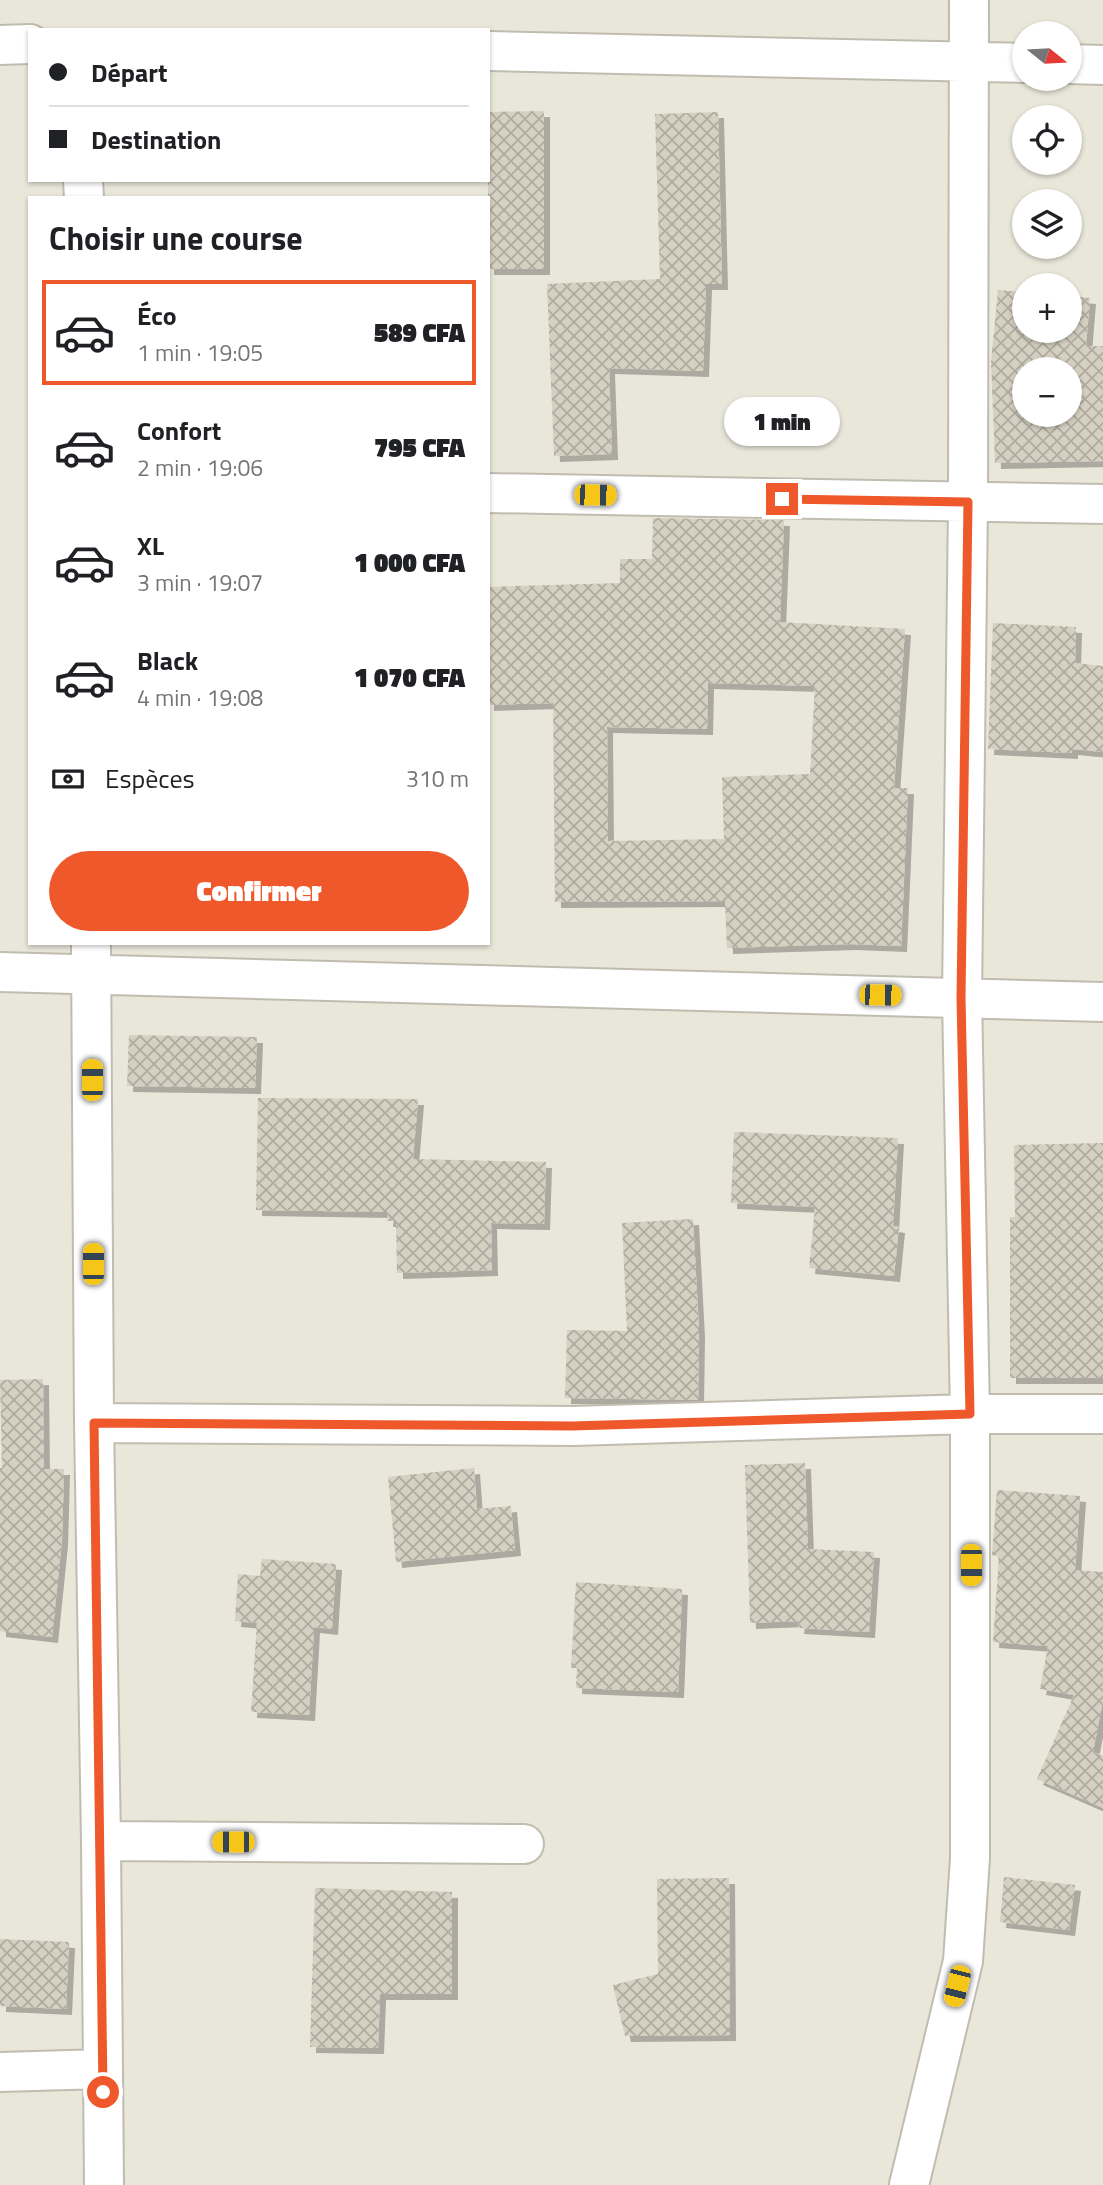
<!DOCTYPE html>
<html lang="fr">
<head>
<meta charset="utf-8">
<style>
  :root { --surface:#fff; --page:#f6f6f6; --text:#202124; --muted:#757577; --line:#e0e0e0; --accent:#ef582a }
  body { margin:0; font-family:"Titillium Web",sans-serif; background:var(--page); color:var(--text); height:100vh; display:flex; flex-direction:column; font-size:26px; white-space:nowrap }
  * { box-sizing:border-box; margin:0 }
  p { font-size:23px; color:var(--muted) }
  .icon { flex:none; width:38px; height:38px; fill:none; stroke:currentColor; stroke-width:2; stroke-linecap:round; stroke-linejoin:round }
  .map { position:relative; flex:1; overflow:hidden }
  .sheet { position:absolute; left:28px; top:196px; width:462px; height:749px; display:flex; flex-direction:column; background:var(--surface); border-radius:0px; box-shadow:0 2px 5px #0004 }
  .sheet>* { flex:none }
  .guide { position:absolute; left:28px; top:28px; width:462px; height:154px; border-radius:0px; box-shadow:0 2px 5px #0004; display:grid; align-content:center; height:154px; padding:0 21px; background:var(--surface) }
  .needle { width:46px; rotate:108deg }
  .buttons { position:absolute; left:1012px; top:21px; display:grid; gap:14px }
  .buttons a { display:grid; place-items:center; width:70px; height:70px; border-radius:50%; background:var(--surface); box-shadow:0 2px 5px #0004; font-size:35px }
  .end { position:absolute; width:32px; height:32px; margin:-16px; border:9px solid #ef582a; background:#fff; box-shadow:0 0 0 4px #fff }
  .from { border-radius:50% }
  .bubble { position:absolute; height:49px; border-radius:24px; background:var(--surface); box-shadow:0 2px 5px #0004; font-size:23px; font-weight:800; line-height:49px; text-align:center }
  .car { position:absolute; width:21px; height:42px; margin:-21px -10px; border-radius:9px; box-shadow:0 0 5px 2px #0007; background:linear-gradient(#f5c518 24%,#345 0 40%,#f5c518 0 76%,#345 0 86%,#f5c518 0) }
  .guide b { display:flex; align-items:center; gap:24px; height:66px; font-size:26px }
  .guide b+b { border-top:2px solid var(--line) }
  .guide i { width:18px; height:18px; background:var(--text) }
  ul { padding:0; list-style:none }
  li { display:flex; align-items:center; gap:21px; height:105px; margin:0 14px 10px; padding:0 7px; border:4px solid transparent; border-radius:0px }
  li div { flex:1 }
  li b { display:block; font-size:26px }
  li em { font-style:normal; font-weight:800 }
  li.on { border-color:var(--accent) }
  li>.icon { width:63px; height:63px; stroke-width:1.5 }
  h2 { padding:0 21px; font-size:32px; line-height:84px }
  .pay { display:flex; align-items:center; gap:18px; height:77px; padding:0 21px; font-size:26px }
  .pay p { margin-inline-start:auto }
  .action { display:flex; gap:14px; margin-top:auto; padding:14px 21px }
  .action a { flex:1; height:80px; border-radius:42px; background:var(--accent); color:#fff; font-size:28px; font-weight:800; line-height:80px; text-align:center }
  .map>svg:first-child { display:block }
  .residential { fill:#e9e6da; fill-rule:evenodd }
  .building { fill:url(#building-cross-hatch); fill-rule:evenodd; filter:url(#shadow) }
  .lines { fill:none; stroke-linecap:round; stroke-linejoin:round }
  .street-casing { stroke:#c0bcaf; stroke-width:42 }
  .street { stroke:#fff; stroke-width:38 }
  .route { stroke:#ef582a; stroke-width:9 }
</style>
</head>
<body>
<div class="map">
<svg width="1103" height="2185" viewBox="0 0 1103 2185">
  <defs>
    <pattern id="building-cross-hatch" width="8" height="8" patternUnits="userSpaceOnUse" patternTransform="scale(1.75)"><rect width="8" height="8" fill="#d6d0c2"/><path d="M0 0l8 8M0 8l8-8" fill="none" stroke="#b0ab9f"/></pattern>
    <filter id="shadow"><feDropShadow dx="6" dy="6" stdDeviation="0" flood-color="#0004"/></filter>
  </defs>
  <rect width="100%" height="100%" fill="#f5f3ec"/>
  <!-- residential -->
  <path class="residential" d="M0,0h1103v2185h-1103zM30,30h458v150h-458zM1024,33h45v46h-45zM1024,117h45v46h-45zM30,198h458v745h-458zM1024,201h45v46h-45zM1024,285h45v46h-45zM1024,369h45v46h-45z"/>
  <!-- building -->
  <path class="building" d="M544,111v158h-56v-157z
    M718,112l4,172h-16l-3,87 -94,-3 3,86 -58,2 -7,-172 113,-5 -5,-165z
    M998,290l26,2v39h45v-35l21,2 -4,48h17v115l-108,2 -4,-101zM1024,369h45v46h-45z
    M653,518l131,2 -4,102 125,7 -11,159h14l-7,158 -51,-2 -123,4 -2,-47 -170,1 -2,-199 -65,2v-118l132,-4v-24h32zM708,683l107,3 -5,88 -88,3 2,62 -116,2 -1,-114 100,2z
    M993,623l83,4 -1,36 28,3v86l-31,-3v4l-84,-4z
    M129,1035l128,2 -2,51 -128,-2z
    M258,1098l160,1 -5,60 133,3 -2,62 -53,-1 1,47 -95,3 -1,-52h-9l1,-9 -132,-2z
    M734,1132l164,6 -5,88 6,1 -5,49 -85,-8 6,-61 -84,-4z
    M1103,1143v235h-93v-161h5l-1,-72z
    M693,1219l6,112 -1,69 -133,-2 2,-68 60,1 -5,-108z
    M43,1379l1,90h20l-2,71 -10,97 -52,-6v-163h2l-2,-88z
    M805,1463l3,86 66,3 -5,80 -71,-4 1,-7 -49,2 -5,-158z
    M474,1468l3,41 34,-3 4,44 -119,12 -8,-85z
    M997,1490l83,6 -5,74 28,2v128l-10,52 10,4v52l-66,-29 37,-84 -34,-6 8,-43 -55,-4 6,-86 -7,-1z
    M262,1559l74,5 -4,65 -18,-2 -5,88 -58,-3 6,-89 -22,-2 3,-47 22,2z
    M576,1582l106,7 -4,103 -102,-4 1,-20h-6z
    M1004,1877l71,8 -6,45 -69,-8z
    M729,1878l1,157 -105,1 -12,-51 45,-11 -1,-95z
    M315,1888l137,4v102h-72l-2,54 -68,-1z
    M0,1939l69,3 -3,67 -66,-3z"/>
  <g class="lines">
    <defs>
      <path id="street" d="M0,45l30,-1
        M488,51l536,12
        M1069,64l34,1
        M83,180l1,18
        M488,493l615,11
        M91,943l3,480 7,418 3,344
        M0,972l1103,30
        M94,1423l479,3 397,-12h133
        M101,1841l423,3
        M0,2072l103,-3
        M909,2185l54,-224 7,-103v-444l-8,-417 6,-495 1,-502"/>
    </defs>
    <!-- street casing -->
    <use href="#street" class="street-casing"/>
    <!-- street -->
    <use href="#street" class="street"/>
  </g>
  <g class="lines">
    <!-- route -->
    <path class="route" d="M103,2092l-9,-669 478,3 398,-12 -9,-416 7,-496 -186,-3"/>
  </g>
</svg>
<div class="buttons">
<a><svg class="needle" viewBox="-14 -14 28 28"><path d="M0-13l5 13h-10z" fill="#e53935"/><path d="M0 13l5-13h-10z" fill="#757577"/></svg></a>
<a><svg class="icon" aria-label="locate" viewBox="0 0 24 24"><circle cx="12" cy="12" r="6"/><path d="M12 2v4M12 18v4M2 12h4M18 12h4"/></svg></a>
<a><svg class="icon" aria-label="layers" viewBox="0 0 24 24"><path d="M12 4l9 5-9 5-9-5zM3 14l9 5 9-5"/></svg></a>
<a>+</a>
<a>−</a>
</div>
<i class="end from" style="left:103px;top:2092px"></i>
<i class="end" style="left:782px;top:499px"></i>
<div class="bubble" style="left:724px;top:397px;width:116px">1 min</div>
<i class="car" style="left:595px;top:495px;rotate:91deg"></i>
<i class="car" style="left:880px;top:995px;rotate:91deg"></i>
<i class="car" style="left:92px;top:1080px;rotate:0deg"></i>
<i class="car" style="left:93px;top:1264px;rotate:0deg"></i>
<i class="car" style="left:971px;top:1565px;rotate:180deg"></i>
<i class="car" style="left:233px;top:1842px;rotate:270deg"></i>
<i class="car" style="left:957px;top:1986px;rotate:194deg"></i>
<div class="guide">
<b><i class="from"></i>Départ</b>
<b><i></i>Destination</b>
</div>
<section class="sheet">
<h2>Choisir une course</h2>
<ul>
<li class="on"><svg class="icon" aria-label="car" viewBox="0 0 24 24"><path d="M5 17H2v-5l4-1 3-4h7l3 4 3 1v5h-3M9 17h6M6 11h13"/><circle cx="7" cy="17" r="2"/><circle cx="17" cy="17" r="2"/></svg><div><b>Éco</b><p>1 min · 19:05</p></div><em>589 CFA</em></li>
<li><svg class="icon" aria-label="car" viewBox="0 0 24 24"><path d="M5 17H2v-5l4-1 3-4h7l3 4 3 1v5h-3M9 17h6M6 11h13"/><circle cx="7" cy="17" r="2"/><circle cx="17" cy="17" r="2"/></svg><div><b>Confort</b><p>2 min · 19:06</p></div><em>795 CFA</em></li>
<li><svg class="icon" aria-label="car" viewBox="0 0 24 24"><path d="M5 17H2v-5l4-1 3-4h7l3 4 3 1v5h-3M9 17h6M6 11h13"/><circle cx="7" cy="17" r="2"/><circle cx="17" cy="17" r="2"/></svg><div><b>XL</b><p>3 min · 19:07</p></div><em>1 000 CFA</em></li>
<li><svg class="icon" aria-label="car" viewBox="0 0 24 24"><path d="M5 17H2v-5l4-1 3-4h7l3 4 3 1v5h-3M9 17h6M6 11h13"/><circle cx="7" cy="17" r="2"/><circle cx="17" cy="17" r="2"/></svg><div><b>Black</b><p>4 min · 19:08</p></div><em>1 070 CFA</em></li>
</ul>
<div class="pay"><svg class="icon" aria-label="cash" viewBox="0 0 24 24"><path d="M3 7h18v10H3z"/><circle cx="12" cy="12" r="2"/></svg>Espèces<p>310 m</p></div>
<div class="action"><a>Confirmer</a></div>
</section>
</div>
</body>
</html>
